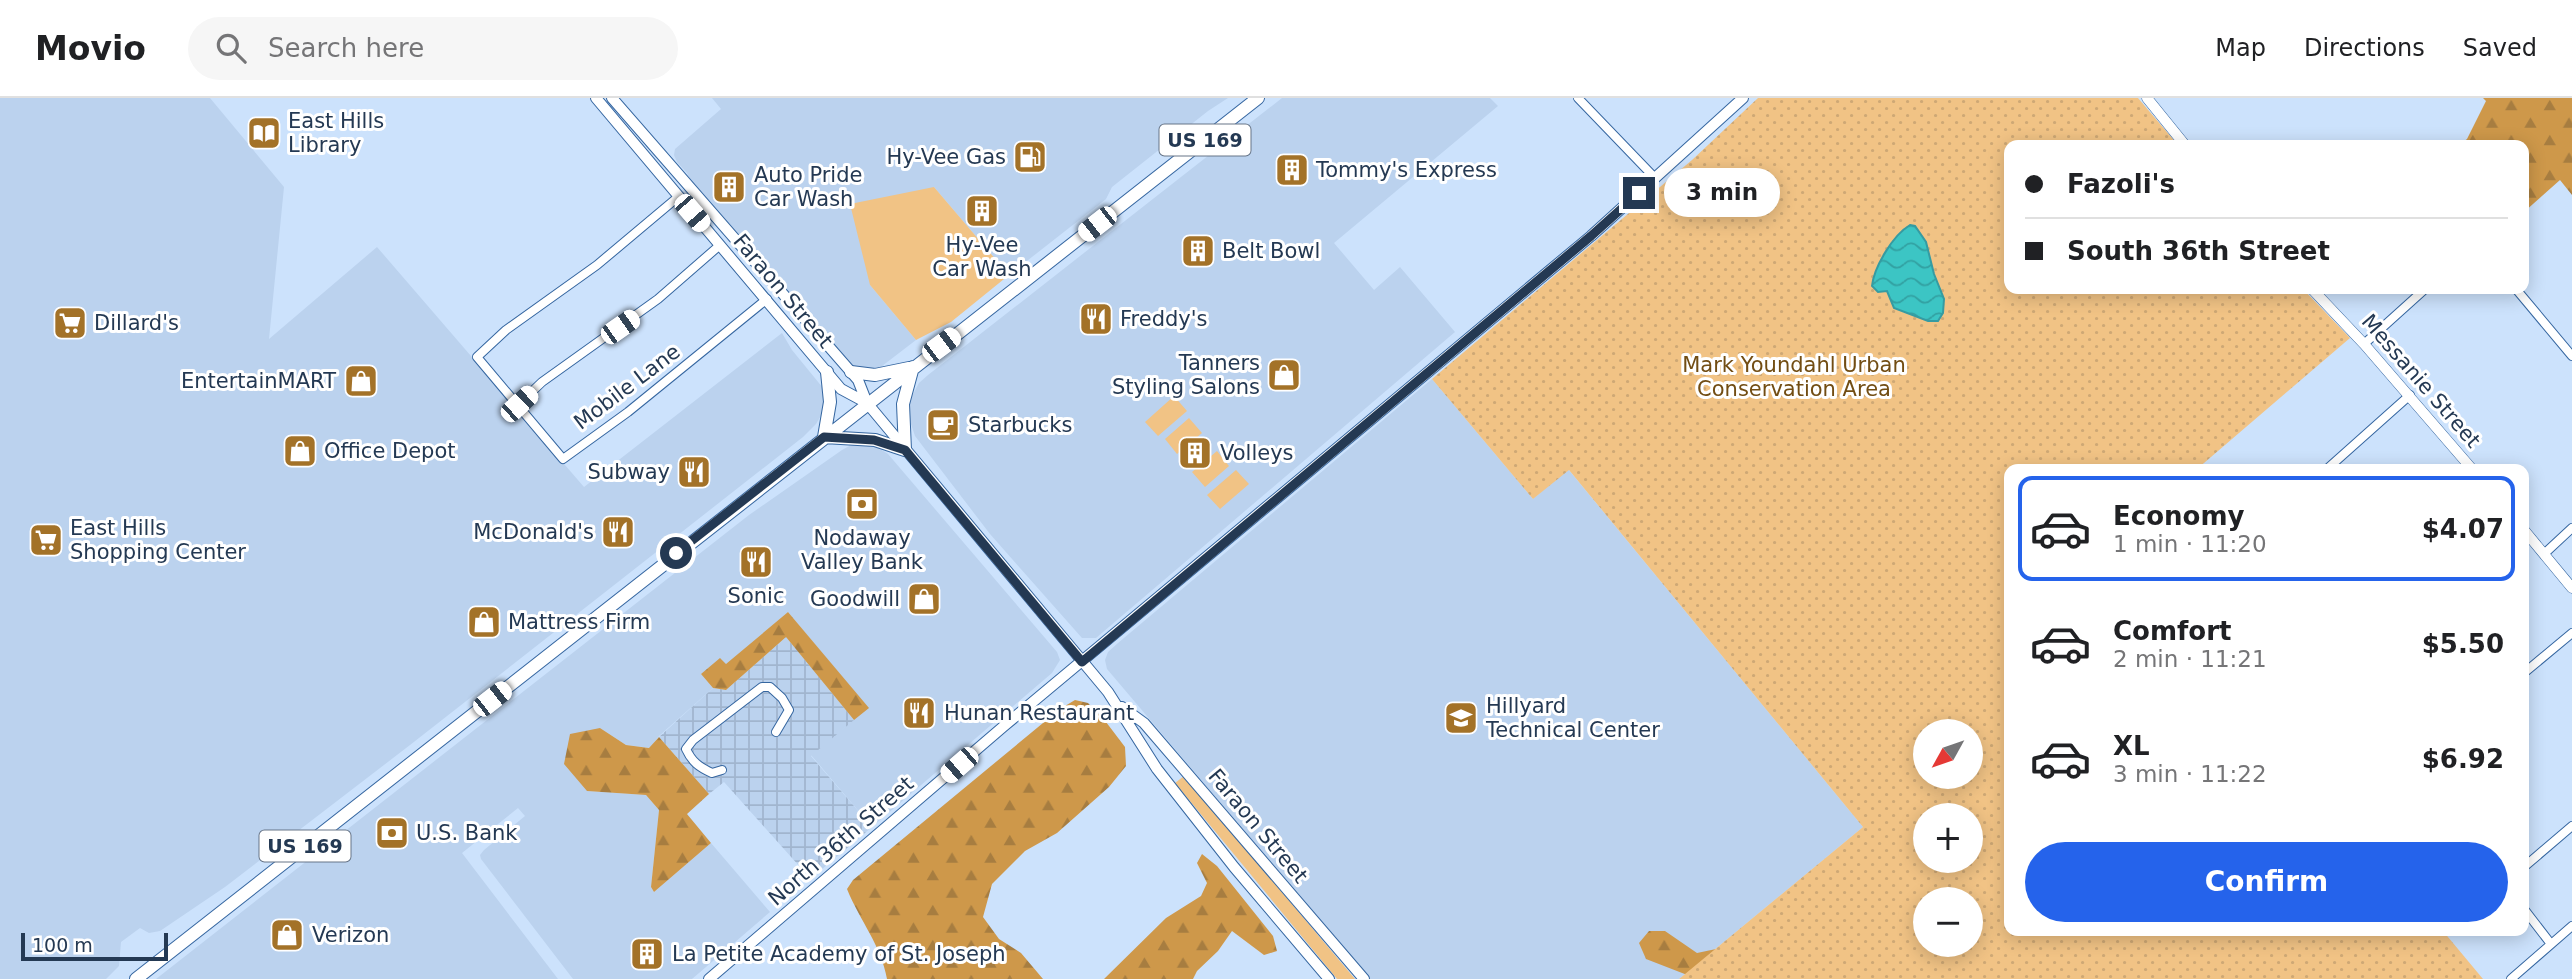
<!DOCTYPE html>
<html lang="en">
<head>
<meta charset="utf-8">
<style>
  :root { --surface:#fff; --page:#f6f6f6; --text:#202124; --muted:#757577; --line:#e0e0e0; --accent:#2563eb }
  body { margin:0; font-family:"DejaVu Sans",sans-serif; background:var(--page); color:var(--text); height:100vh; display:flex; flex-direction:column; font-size:26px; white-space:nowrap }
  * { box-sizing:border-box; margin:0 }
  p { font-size:23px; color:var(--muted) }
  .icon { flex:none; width:38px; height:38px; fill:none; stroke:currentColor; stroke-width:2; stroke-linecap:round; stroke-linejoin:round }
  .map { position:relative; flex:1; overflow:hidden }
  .drawer { position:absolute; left:2004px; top:366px; width:525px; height:472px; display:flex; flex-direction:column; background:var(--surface); border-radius:14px; box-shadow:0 4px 18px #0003 }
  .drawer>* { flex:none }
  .hud { position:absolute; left:2004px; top:42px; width:525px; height:154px; border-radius:14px; box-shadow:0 4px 18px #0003; display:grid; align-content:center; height:154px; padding:0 21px; background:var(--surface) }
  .needle { width:46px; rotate:230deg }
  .tools { position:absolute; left:1913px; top:621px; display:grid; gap:14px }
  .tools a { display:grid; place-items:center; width:70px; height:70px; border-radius:50%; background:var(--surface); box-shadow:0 4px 18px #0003; font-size:35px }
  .scale { position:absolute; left:21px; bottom:18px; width:147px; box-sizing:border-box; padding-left:7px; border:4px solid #243953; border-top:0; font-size:19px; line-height:24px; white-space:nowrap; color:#243953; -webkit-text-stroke:5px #fff; paint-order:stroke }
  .end { position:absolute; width:32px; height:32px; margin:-16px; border:9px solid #243953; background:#fff; box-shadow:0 0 0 4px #fff }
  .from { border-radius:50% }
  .bubble { position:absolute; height:49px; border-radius:24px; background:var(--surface); box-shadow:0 4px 18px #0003; font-size:23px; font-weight:800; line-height:49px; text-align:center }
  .car { position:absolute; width:21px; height:42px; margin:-21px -10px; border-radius:9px; box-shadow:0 0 5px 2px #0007; background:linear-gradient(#fff 24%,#345 0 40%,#fff 0 76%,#345 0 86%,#fff 0) }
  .hud b { display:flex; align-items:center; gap:24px; height:66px; font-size:26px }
  .hud b+b { border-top:2px solid var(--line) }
  .hud i { width:18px; height:18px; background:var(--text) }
  ul { padding:12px 0 0; list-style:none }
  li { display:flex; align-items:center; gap:21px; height:105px; margin:0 14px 10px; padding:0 7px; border:4px solid transparent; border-radius:14px }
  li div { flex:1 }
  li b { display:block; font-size:26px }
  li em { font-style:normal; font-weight:800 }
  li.on { border-color:var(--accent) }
  li>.icon { width:63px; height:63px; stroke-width:1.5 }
  .cta { display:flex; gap:14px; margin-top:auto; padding:14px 21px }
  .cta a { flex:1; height:80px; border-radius:42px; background:var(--accent); color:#fff; font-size:28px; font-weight:800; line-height:80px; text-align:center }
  header { display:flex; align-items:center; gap:42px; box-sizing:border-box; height:98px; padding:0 35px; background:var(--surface); border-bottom:2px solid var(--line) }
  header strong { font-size:33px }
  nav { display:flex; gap:38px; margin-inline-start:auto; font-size:24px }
  .search { width:490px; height:63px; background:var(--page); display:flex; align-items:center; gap:18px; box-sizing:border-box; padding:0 24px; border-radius:38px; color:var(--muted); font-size:26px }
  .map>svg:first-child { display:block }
  .built { fill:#bbd2ee }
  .industrial { fill:url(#industrial-grid) }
  .grass { fill:#f1c385 }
  .forest { fill:url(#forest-firs) }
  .park { fill:url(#park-dots); fill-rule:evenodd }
  .water { fill:url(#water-waves); stroke:#359ba2; stroke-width:2 }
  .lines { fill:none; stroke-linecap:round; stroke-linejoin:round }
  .minor-casing { stroke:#3566a0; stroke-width:10 }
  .tertiary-casing { stroke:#3566a0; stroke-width:11 }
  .secondary-casing { stroke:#3566a0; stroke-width:12 }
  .primary-casing { stroke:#3566a0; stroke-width:14 }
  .minor { stroke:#fff; stroke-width:8 }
  .tertiary { stroke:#fff; stroke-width:10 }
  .secondary { stroke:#fff; stroke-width:10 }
  .primary { stroke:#fff; stroke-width:12 }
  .route { stroke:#243953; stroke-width:9 }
  .labels { text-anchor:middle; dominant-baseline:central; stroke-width:6; stroke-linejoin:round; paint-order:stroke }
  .shield { fill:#fff; stroke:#667487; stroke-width:2 }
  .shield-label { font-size:19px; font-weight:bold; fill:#243953 }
  .poi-label { font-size:21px; fill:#243953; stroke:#fff; text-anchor:start }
  .street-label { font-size:21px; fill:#243953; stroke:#fff }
  .park-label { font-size:21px; fill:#724d13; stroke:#fff }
</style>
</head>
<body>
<header>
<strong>Movio</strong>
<div class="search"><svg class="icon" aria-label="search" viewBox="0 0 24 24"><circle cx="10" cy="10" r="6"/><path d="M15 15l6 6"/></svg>Search here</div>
<nav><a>Map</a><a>Directions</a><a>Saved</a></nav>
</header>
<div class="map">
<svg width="2572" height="881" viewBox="0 0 2572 881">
  <defs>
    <pattern id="industrial-grid" width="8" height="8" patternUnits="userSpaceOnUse" patternTransform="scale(1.75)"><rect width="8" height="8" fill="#bbd2ee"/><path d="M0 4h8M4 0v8" fill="none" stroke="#a1b5ce"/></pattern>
    <pattern id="forest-firs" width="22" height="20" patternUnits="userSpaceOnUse" patternTransform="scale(1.75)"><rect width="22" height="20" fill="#ce984a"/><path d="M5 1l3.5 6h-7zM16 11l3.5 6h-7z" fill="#a77d40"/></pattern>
    <pattern id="park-dots" width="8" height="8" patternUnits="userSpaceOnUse" patternTransform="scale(1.75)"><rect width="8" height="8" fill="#f1c385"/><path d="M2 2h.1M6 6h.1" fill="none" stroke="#cea875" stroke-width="1.8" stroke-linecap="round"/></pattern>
    <pattern id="water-waves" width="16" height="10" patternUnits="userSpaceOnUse" patternTransform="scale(1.75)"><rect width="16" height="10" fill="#3cc5c4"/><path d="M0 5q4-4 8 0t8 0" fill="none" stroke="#32a1a2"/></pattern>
  </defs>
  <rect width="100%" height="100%" fill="#cce2fc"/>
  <!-- built -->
  <path class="built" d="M0,0h210l74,89 -15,152 108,-92 207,240 198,-154 10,17 31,38 2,8 -3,18 -6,10 -13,13 -393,308 -185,142 -65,44 -11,2 -9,-5 -19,14 -2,24 -13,13h-106z
    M712,0h516l-20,13 -96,76 -6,12 -97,76 -75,-88 -64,98 46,55 -43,33 -18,-3 -161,-183 -7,-14 -10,-11 -3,-7 1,-6 46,-40z
    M1282,0h208l8,8 -164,137 40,47 26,-23 55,65 -359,306h-14l-92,-104 -75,-98 -8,-24 5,-16 7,-13 9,-8z
    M1432,281l101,120 35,-30 295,358 -184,152h-309l-263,-310 -2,-9 3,-8 10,-9z
    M853,346l21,1 14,9 169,198 3,8 -8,13 -180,154 -61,-72 57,-47 -80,-96 -62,53 -25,9 12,14 -54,48 -9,12 -24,-3 -26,-17 -13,63 59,4 13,15 -8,77 3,5 57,-49 59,69 -78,67h-119l-92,-120 -1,-4 4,-5 41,-34 -7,-8 -56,45 96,126h-402l593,-464 93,-65z"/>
  <!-- industrial -->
  <path class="industrial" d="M786,539l68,83 -43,36 61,71 -58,49 -5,1 -85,-95 -15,12 -50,-57 54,-49 13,2z"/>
  <!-- grass -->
  <path class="grass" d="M934,89l75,88 -58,47 -35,18 -46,-55 -20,-81z
    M1174,298l13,15 -29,25 -13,-14z
    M1189,320l13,15 -25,21 -12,-15z
    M1217,353l12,15 -24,21 -13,-15z
    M1236,372l13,14 -29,25 -13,-14z
    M1184,678l171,203h-18l-162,-196z"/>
  <!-- forest -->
  <path class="forest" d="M2483,0h89v97l-12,-15 -36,32v-67h-65l8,-6 19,-38z
    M788,514l81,96 -15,12 -68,-83 -60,53 -13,-2 -12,-14 19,-16 6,6z
    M1075,602l13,3 18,19 19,25 1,19 -17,21 -52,46 -32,18 -33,33 -9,33 16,22 22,14 22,26h-156c-6,-34 -27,-58 -40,-90l6,-9 207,-171z
    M600,630l26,17 23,3 10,-11 50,57 -22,20 24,29 -57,49 -3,-5 8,-77 -13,-15 -59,-4 -23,-27 6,-30z
    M1202,756l15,12 56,70 4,15 -13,4 -32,-24 -14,20 -21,20 -4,8h-89l62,-61 35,-22 6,-13 -10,-20z
    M1649,833h16l32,22 19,-4 -21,29 -49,-19 -7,-16z"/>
  <!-- park -->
  <path class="park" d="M1758,0h380l40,47h-169v144h294l47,49 -153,131h-188v462h434l40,48h-804l184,-152 -294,-357 -36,29 -101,-120 260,-219zM1925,634h45v45h-45zM1925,718h45v45h-45zM1925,802h45v45h-45z"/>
  <!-- water -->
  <path class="water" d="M1910,127l5,1 11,16 8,32 10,25 -1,14 -5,8h-10l-34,-13 -7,-17 -9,1 -6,-6c2,-19 21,-51 38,-61z"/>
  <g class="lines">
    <defs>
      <path id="minor" d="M1578,0l77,80
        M678,99l-81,68 -91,65 -29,27 86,102 65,-47 139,-113
        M2516,191l56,67
        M2364,246l61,-55
        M519,306l23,-22 116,-83 62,-54
        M2327,371l83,-74
        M2544,456l28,-26
        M2524,575l48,-40
        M722,672l-10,3c-13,-6 -20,-11 -26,-24l7,-9 69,-53h8l12,11 7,12 -13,22
        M2524,769l48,-41
        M2524,811l27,35
        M2511,881l61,-53"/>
      <path id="tertiary" d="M2147,0l38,47
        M2312,191l52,55 108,125
        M2524,432l48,58"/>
      <path id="secondary" d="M596,0l245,291 26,14
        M612,0l246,282 9,23 241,289 49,77 77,98 95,112
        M1122,609l22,16 220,256
        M709,881l295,-253 587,-490 152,-138"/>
      <path id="primary" d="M827,274l3,30 -6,35 51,3 30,10 -2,-46 10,-37
        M851,274l24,3 34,-7
        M136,881l1122,-881"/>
    </defs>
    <!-- minor casing -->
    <use href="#minor" class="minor-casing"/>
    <!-- tertiary casing -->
    <use href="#tertiary" class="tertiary-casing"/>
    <!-- secondary casing -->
    <use href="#secondary" class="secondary-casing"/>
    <!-- primary casing -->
    <use href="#primary" class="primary-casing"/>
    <!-- minor -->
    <use href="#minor" class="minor"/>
    <!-- tertiary -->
    <use href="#tertiary" class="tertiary"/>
    <!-- secondary -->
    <use href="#secondary" class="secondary"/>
    <!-- primary -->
    <use href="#primary" class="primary"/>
  </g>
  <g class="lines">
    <!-- route -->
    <path class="route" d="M676,455l148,-116 50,3 31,10 177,212 509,-426 48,-43"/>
  </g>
  <!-- icons -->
  <defs>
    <symbol id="library-square" viewBox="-11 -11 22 22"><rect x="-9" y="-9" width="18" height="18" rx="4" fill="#a37228" stroke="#fff"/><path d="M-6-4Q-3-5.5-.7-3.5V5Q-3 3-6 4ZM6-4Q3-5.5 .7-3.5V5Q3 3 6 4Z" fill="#fff"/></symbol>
    <symbol id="fuel-square" viewBox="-11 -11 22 22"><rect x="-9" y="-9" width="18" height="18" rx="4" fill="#a37228" stroke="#fff"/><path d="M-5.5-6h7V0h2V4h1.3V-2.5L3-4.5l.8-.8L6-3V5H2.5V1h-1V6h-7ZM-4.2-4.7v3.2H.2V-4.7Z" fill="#fff"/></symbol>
    <symbol id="building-square" viewBox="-11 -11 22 22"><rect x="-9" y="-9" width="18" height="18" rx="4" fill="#a37228" stroke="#fff"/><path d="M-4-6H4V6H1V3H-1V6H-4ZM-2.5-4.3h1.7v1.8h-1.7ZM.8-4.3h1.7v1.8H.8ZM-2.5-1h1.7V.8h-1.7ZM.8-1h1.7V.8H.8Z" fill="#fff"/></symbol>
    <symbol id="restaurant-square" viewBox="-11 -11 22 22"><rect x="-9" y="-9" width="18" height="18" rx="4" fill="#a37228" stroke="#fff"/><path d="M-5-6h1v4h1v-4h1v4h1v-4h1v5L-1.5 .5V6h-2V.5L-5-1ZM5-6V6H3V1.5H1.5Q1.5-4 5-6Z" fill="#fff"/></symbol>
    <symbol id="supermarket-square" viewBox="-11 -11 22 22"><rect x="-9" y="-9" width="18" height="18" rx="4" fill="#a37228" stroke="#fff"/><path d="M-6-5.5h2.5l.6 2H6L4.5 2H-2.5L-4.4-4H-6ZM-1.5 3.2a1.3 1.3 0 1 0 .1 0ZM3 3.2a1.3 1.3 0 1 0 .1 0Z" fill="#fff"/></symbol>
    <symbol id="shop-square" viewBox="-11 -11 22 22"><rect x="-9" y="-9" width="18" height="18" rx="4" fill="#a37228" stroke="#fff"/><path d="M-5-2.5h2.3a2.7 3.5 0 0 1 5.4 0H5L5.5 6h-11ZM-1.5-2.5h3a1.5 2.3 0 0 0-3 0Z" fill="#fff"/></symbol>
    <symbol id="cafe-square" viewBox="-11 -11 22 22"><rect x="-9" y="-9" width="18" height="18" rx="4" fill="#a37228" stroke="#fff"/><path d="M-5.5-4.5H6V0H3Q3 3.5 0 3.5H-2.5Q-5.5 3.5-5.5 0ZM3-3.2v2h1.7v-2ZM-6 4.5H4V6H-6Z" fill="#fff"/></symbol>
    <symbol id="bank-square" viewBox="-11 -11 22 22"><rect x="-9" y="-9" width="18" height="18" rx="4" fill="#a37228" stroke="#fff"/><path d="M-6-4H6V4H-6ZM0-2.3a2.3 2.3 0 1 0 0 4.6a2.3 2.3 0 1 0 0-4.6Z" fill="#fff"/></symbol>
    <symbol id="school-square" viewBox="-11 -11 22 22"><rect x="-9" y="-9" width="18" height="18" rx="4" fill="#a37228" stroke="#fff"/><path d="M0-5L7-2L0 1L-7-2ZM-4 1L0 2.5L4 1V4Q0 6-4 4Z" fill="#fff"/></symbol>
  </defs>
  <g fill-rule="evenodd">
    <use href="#library-square" x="245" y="16" width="38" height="38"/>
    <use href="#fuel-square" x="1011" y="40" width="38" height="38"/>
    <use href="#building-square" x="1273" y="53" width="38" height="38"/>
    <use href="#building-square" x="710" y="70" width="38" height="38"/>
    <use href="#building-square" x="963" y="94" width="38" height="38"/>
    <use href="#building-square" x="1179" y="134" width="38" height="38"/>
    <use href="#restaurant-square" x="1077" y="202" width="38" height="38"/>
    <use href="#supermarket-square" x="51" y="206" width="38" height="38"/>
    <use href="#shop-square" x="1265" y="258" width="38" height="38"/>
    <use href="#shop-square" x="342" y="264" width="38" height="38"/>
    <use href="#cafe-square" x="924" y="308" width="38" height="38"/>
    <use href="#shop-square" x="281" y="334" width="38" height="38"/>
    <use href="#building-square" x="1176" y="336" width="38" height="38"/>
    <use href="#restaurant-square" x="675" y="355" width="38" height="38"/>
    <use href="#bank-square" x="843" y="387" width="38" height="38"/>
    <use href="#restaurant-square" x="599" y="415" width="38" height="38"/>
    <use href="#supermarket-square" x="27" y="423" width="38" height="38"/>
    <use href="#restaurant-square" x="737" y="445" width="38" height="38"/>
    <use href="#shop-square" x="905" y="482" width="38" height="38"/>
    <use href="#shop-square" x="465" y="505" width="38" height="38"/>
    <use href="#restaurant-square" x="900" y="596" width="38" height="38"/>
    <use href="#school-square" x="1442" y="601" width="38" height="38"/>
    <use href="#bank-square" x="373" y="716" width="38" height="38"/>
    <use href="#shop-square" x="268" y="818" width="38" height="38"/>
    <use href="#building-square" x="628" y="837" width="38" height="38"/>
  </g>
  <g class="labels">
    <!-- shield labels -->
    <g class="shield">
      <rect x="1159.5" y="26.5" width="91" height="31" rx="5"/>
      <rect x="259.5" y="732.5" width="91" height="31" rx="5"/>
    </g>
    <g class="shield-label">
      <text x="1205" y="42">US 169</text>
      <text x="305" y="748">US 169</text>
    </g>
    <!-- poi labels -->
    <g class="poi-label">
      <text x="288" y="23">East Hills<tspan x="288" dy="24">Library</tspan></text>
      <text x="1006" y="59" text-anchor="end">Hy-Vee Gas</text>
      <text x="1316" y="72">Tommy's Express</text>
      <text x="754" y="77">Auto Pride<tspan x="754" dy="24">Car Wash</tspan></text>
      <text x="982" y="147" text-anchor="middle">Hy-Vee<tspan x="982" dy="24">Car Wash</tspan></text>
      <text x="1222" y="153">Belt Bowl</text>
      <text x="1120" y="221">Freddy's</text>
      <text x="94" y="225">Dillard's</text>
      <text x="1260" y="265" text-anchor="end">Tanners<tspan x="1260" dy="24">Styling Salons</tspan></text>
      <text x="336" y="283" text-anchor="end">EntertainMART</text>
      <text x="968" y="327">Starbucks</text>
      <text x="324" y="353">Office Depot</text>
      <text x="1220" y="355">Volleys</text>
      <text x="670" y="374" text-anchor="end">Subway</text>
      <text x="70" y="430">East Hills<tspan x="70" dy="24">Shopping Center</tspan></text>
      <text x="594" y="434" text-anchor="end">McDonald's</text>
      <text x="862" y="440" text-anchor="middle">Nodaway<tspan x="862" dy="24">Valley Bank</tspan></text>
      <text x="756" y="498" text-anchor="middle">Sonic</text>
      <text x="900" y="501" text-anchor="end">Goodwill</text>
      <text x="508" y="524">Mattress Firm</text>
      <text x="1486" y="608">Hillyard<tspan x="1486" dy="24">Technical Center</tspan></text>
      <text x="944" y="615">Hunan Restaurant</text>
      <text x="416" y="735">U.S. Bank</text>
      <text x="312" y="837">Verizon</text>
      <text x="672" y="856">La Petite Academy of St. Joseph</text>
    </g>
    <!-- street labels -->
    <g class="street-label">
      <text transform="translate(783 193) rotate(50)">Faraon Street</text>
      <text transform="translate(2421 283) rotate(49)">Messanie Street</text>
      <text transform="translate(627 289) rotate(-37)">Mobile Lane</text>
      <text transform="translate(1258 728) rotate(50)">Faraon Street</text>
      <text transform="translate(841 743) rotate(-41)">North 36th Street</text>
    </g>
    <!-- park labels -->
    <g class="park-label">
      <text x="1794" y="267">Mark Youndahl Urban<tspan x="1794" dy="24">Conservation Area</tspan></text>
    </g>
  </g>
</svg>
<div class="tools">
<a><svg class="needle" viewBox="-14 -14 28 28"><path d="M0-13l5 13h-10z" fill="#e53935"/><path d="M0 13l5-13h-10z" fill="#757577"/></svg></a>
<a>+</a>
<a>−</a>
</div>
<div class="scale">100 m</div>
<i class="end from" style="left:676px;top:455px"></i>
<i class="end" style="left:1639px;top:95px"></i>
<div class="bubble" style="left:1664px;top:70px;width:116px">3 min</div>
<i class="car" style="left:692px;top:115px;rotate:139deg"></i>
<i class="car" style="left:1097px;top:126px;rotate:232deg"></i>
<i class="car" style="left:620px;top:229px;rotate:55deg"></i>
<i class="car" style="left:941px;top:247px;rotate:53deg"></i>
<i class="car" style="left:519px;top:306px;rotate:47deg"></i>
<i class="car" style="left:492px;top:601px;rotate:52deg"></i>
<i class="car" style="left:959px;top:667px;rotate:229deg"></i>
<div class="hud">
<b><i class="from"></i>Fazoli's</b>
<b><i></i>South 36th Street</b>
</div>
<section class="drawer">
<ul>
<li class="on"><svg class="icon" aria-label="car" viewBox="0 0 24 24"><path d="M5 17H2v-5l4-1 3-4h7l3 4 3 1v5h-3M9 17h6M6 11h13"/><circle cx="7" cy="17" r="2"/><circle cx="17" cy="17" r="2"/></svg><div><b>Economy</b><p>1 min · 11:20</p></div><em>$4.07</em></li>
<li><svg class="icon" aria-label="car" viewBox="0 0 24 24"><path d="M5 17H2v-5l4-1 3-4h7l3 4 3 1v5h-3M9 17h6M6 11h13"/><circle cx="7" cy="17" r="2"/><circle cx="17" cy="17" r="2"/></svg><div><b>Comfort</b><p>2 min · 11:21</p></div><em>$5.50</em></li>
<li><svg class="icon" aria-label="car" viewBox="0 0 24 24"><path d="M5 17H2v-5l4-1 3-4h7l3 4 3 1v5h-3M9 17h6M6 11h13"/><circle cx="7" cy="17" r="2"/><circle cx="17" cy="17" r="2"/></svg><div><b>XL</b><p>3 min · 11:22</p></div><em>$6.92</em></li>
</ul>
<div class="cta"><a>Confirm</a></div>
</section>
</div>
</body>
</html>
